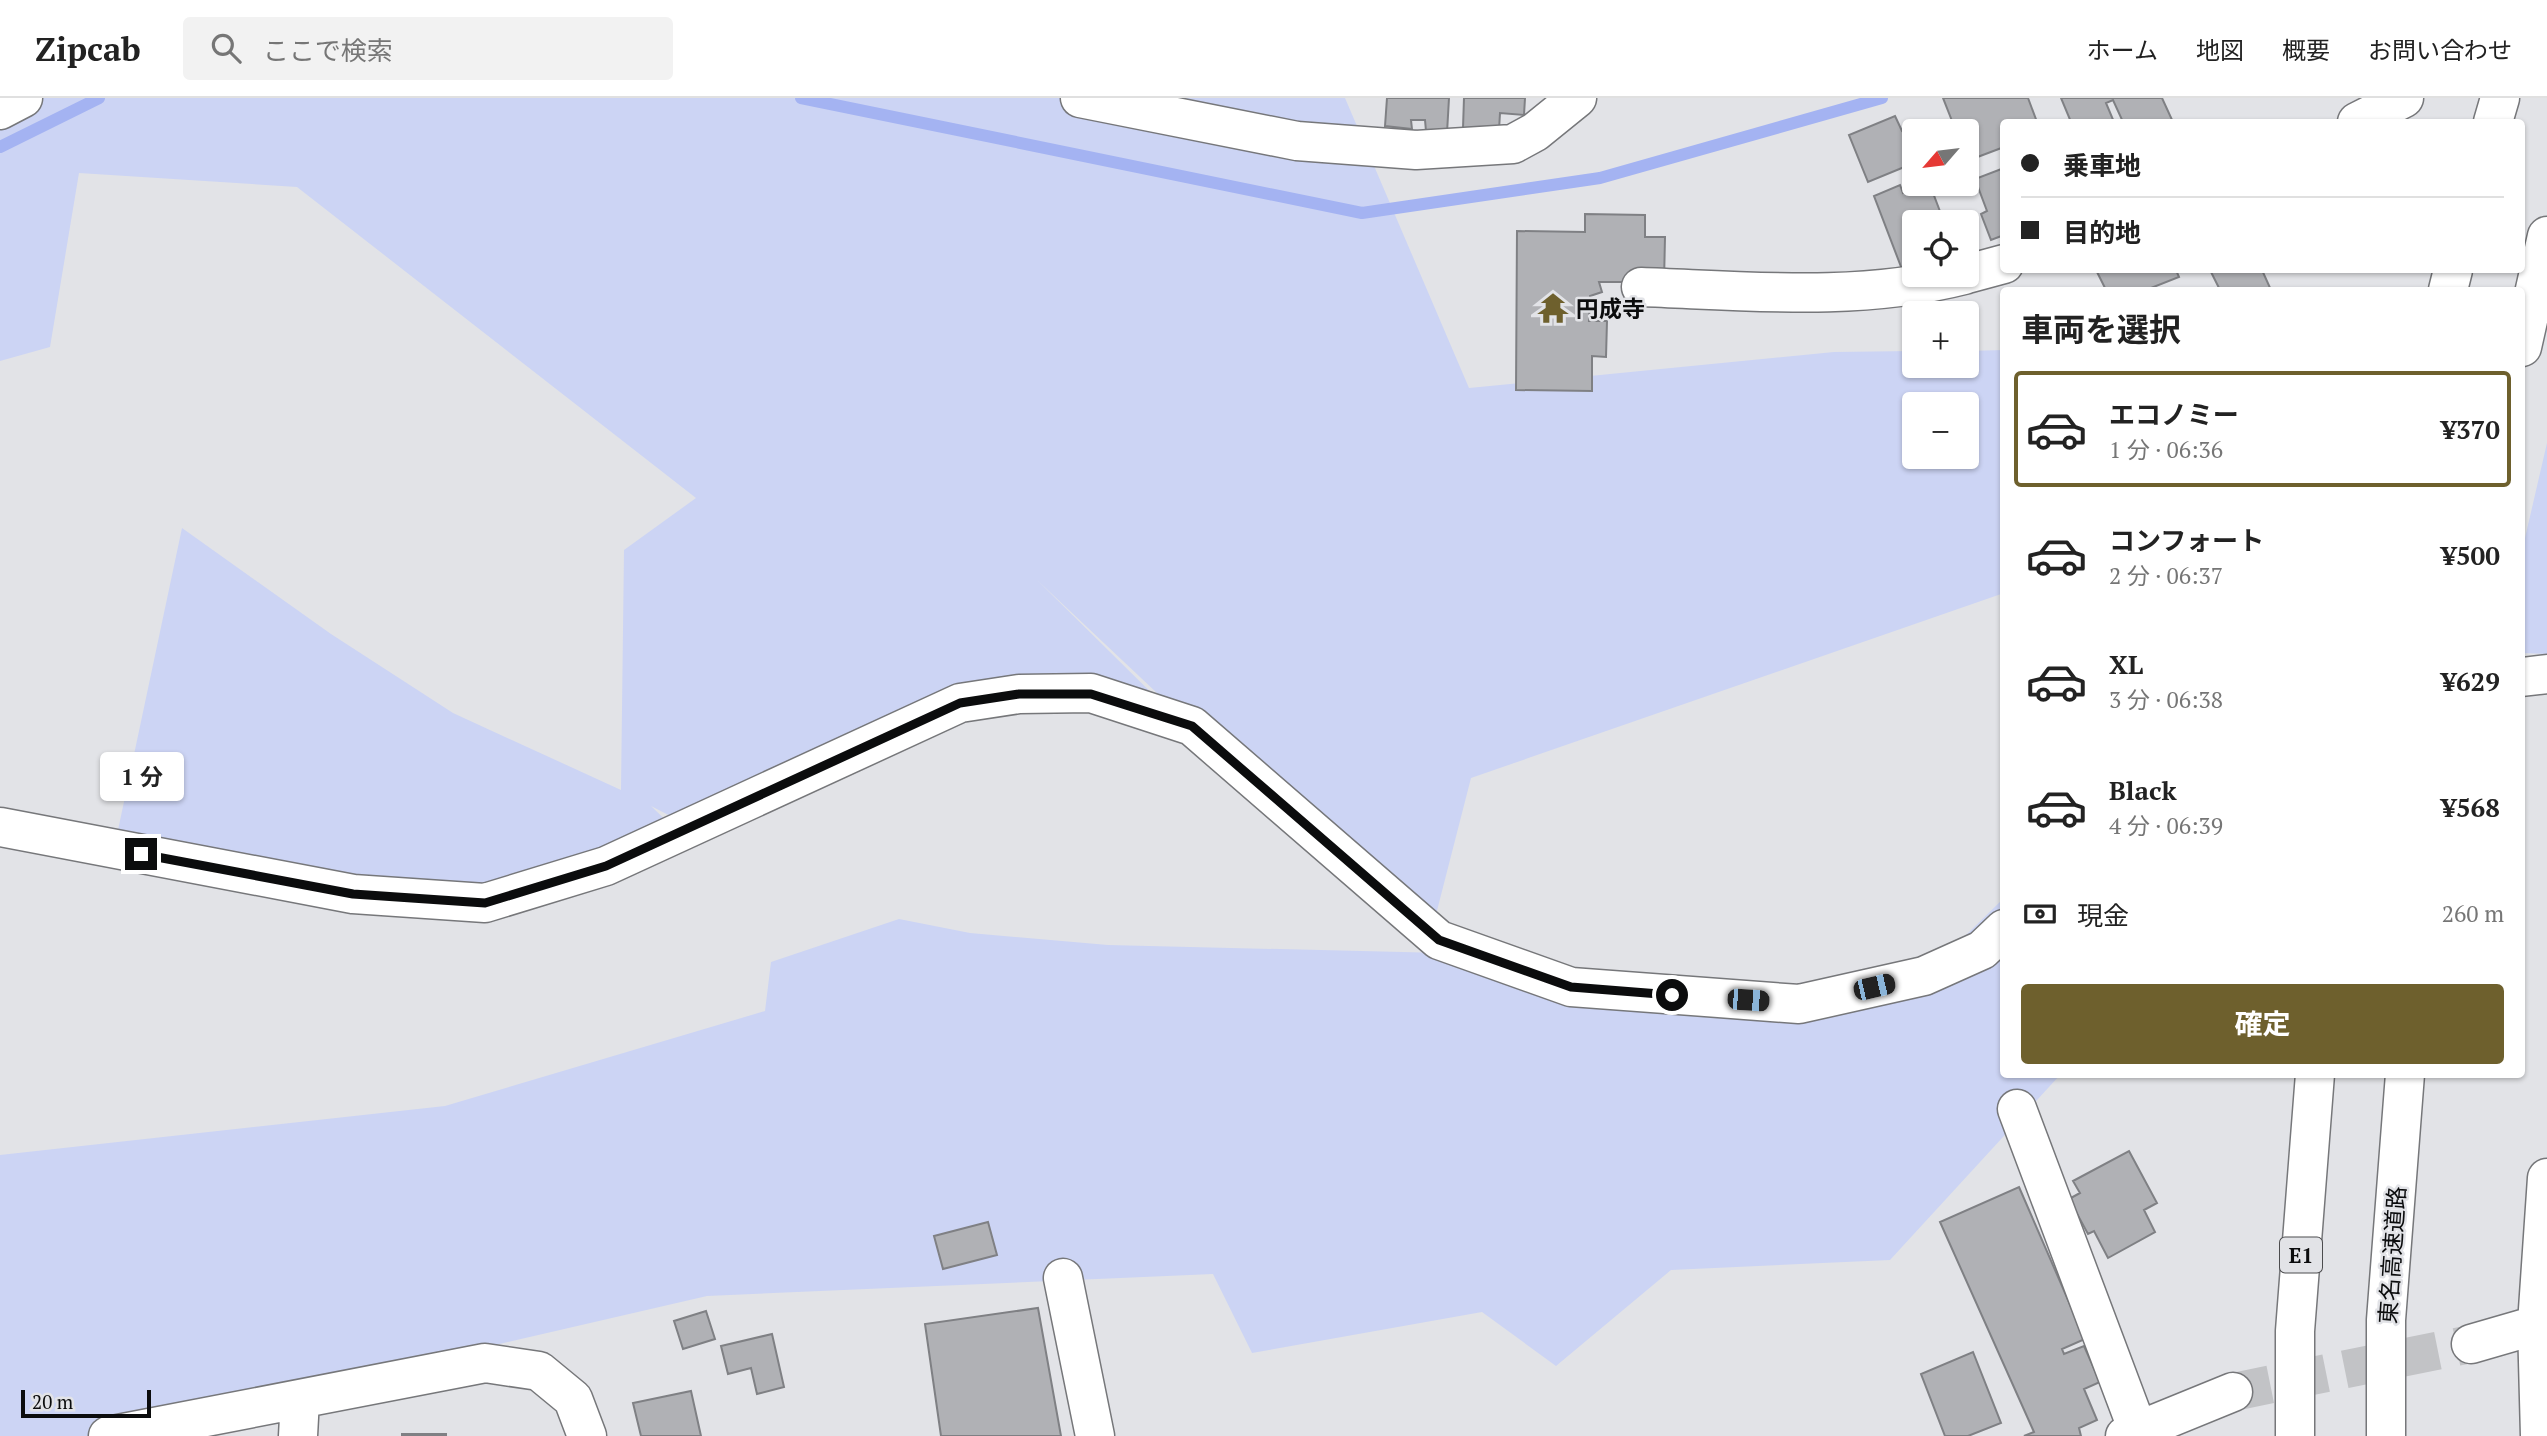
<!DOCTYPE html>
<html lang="ja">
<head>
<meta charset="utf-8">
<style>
  :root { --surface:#fff; --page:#f2f2f2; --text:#222; --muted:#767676; --line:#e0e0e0; --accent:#6e602d }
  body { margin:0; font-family:"PT Serif","Noto Sans JP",serif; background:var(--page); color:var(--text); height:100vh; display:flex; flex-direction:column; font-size:26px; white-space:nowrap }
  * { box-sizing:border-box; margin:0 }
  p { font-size:23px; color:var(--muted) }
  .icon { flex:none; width:38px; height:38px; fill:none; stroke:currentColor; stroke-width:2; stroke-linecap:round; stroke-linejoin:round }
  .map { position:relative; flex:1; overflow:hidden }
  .details { position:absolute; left:2000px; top:189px; width:525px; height:791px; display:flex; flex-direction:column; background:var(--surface); border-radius:7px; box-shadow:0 2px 5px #0004 }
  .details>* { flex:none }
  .hud { position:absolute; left:2000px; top:21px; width:525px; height:154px; border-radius:7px; box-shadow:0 2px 5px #0004; display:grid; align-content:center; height:154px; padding:0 21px; background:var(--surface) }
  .needle { width:46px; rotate:242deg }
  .controls { position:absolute; left:1902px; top:21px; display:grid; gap:14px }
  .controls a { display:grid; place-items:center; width:77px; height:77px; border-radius:7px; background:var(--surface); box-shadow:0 2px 5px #0004; font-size:35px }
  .scale { position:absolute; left:21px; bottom:18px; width:130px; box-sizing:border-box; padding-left:7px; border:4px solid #0b0c0d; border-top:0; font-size:19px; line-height:24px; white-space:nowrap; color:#0b0c0d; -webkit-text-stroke:5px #e2e3e7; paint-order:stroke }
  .end { position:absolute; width:32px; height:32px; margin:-16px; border:9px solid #0b0c0d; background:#fff; box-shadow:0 0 0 4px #fff }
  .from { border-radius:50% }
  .bubble { position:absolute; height:49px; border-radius:7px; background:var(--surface); box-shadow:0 2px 5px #0004; font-size:23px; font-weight:700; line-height:49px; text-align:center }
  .car { position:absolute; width:21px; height:42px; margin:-21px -10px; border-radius:9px; box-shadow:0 0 5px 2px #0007; background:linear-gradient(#222 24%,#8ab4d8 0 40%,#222 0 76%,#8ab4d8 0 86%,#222 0) }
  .hud b { display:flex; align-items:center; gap:24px; height:66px; font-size:26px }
  .hud b+b { border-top:2px solid var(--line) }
  .hud i { width:18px; height:18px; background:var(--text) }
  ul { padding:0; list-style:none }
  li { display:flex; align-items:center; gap:21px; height:116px; margin:0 14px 10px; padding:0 7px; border:4px solid transparent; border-radius:7px }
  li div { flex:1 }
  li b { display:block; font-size:26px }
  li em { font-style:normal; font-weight:700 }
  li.active { border-color:var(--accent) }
  li>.icon { width:63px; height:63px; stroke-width:1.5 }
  h2 { padding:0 21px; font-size:32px; line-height:84px }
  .pay { display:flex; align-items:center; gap:18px; height:77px; padding:0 21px; font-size:26px }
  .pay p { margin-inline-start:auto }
  .button { display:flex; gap:14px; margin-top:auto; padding:14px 21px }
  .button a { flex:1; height:80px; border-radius:7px; background:var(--accent); color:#fff; font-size:28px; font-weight:700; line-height:80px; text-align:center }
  header { display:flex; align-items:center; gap:42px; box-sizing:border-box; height:98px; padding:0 35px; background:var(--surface); border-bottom:2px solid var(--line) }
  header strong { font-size:33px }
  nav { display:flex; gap:38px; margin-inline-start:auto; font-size:24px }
  .search { width:490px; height:63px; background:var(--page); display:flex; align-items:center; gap:18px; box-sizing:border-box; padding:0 24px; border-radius:7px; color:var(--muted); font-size:26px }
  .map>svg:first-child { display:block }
  .green { fill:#ccd4f4; fill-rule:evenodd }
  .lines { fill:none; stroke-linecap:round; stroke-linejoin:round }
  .stream { stroke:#a4b3f2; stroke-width:12 }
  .building { fill:#b0b1b5; stroke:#7f8084; stroke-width:2 }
  .street-tunnel { stroke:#c2c3c6; stroke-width:38; stroke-dasharray:38 19; stroke-linecap:butt }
  .street-casing { stroke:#76777a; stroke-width:41 }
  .highway-casing { stroke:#76777a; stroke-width:41 }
  .street { stroke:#fff; stroke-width:38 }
  .highway { stroke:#fff; stroke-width:38 }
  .route { stroke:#0b0c0d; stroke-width:9 }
  .labels { text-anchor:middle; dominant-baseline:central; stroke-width:5; stroke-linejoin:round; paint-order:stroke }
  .shield { fill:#e2e3e7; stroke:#4c4c4e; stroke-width:2 }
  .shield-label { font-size:21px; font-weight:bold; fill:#0b0c0d }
  .poi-label { font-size:23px; font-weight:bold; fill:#0b0c0d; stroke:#e2e3e7; text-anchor:start }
  .street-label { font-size:23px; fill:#0b0c0d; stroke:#e2e3e7 }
</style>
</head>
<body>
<header>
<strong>Zipcab</strong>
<div class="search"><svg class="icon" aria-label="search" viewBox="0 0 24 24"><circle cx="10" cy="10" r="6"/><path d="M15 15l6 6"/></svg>ここで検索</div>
<nav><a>ホーム</a><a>地図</a><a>概要</a><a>お問い合わせ</a></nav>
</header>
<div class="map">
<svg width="2547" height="1338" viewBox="0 0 2547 1338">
  <rect width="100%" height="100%" fill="#e2e3e7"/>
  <!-- green -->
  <path class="green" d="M0,0h1345l124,290 365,-36 80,-1v15h53v-15l37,-1v243l-533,185 -40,156 -239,-208 -156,-147 146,144 -220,-27 -278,127 -33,-17 28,27 -194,70 -371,-54 68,-321 149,106 122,79 168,77 3,-240 72,-52 -399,-311 -218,-14 -29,174 -50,14zM1914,306h53v53h-53z
    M2547,345v211l-25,-1v-102z
    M2004,800v176l56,1 -170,185 -219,10 -115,96 -74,-54 -230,41 -39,-79 -506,22 -606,140h-101v-281l445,-49 320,-95 6,-49 128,-43 71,14 138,12 335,8 356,51 125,-28z"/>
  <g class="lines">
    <!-- stream -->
    <path class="stream" d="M801,0l561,115 238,-35 282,-80
      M0,49l99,-49"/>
  </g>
  <!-- building -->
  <path class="building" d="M1387,0h62l-2,35 -21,-2 -1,-11h-14l1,9 -27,-3z
    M1464,0h61l-1,17 -24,-2 -1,17 -36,-2z
    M1943,0h85l9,24h-33v25l-37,14v-30h-11z
    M2061,0h101l11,24h-50l-10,-22 -7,3 8,19h-43z
    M1895,18l7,15 6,-2 6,16v18l-46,19 -19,-47z
    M2004,70v67l-13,5 -10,-26 6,-3 -12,-32z
    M1900,87l3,8 27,-8 14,37h-30v45l-11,5 -29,-76z
    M1585,116l60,1v22h20l-1,45h-65l3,10 -12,4 -1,25h18l-1,36 -14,-1v35l-76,-1 1,-159 68,1z
    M2096,172h80l3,7 -33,13h-40z
    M2210,172h52l9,20h-51z
    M2129,1053l28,52 -13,7 11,22 -47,26 -14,-27 -6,3 -19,-35 11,-6 -7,-12z
    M2019,1089l66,152 -23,10 2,5 20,-8 16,36 -16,7 13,31 -18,8 2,8h-57l10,-4 -94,-210z
    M988,1124l9,33 -54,14 -9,-33z
    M1038,1210l23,128h-120l-16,-112z
    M706,1213l9,28 -32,10 -9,-28z
    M772,1236l12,53 -27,7 -6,-26 -23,6 -7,-28z
    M1973,1254l28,71 -33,13h-23l-24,-62z
    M691,1293l10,45h-60l-8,-33z
    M402,1336h44v2h-44z"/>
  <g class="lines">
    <!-- street-tunnel -->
    <path class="street-tunnel" d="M2233,1294l238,-48"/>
    <defs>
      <path id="street" d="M1080,0l217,43 119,9 97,-6 22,-12 42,-34
        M0,12l23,-12
        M2357,24l47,-24
        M1967,176l37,-10
        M1641,189c108,4 217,15 323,-12
        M2522,579l25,-3
        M0,729l353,67 132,9 121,-37 354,-163 59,-9 72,-1 101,33 247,214 132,47 228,17 125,-28 58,-26 22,-21
        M2017,1011l123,327
        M1063,1180l32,158
        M2471,1246l76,-22
        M108,1338l377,-73 54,8 34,28 14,37
        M298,1338l2,-37
        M2125,1338l108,-44
        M2540,1338l-3,-112 10,-146"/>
      <path id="highway" d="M2493,24l7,-24
        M2448,192l5,-20
        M2522,249l25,-111
        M2295,1338v-105l20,-257
        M2386,1338v-116l19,-246"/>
    </defs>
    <!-- street casing -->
    <use href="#street" class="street-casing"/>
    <!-- highway casing -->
    <use href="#highway" class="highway-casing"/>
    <!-- street -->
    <use href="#street" class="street"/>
    <!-- highway -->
    <use href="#highway" class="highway"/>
  </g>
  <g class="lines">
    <!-- route -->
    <path class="route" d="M141,756l212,40 132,9 121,-37 354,-163 59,-9h72l101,32 247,214 132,47 101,8"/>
  </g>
  <!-- icons -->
  <defs>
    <symbol id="temple-bare" viewBox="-9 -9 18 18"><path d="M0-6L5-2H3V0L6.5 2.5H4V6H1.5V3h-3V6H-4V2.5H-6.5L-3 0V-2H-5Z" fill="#6e602d" stroke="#e2e3e7" stroke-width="2.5" paint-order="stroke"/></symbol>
  </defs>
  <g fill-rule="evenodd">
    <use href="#temple-bare" x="1531" y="188" width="44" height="44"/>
  </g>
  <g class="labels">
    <!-- shield labels -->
    <rect class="shield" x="2280" y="1139.5" width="42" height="35" rx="5"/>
    <g class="shield-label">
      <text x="2301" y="1157">E1</text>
    </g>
    <!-- poi labels -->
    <g class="poi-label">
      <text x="1576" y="210">円成寺</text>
    </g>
    <!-- street labels -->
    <g class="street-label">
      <text transform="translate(2392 1157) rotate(-86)">東名高速道路</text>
    </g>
  </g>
</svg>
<div class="controls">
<a><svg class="needle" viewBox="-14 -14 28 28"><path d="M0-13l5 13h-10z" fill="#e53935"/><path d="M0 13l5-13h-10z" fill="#767676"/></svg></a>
<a><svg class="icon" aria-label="locate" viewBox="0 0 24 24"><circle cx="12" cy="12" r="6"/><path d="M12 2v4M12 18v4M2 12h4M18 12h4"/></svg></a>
<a>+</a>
<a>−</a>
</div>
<div class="scale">20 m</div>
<i class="end from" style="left:1672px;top:897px"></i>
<i class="end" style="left:141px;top:756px"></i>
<div class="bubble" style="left:100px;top:654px;width:84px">1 分</div>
<i class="car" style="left:1874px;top:889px;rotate:77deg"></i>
<i class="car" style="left:1748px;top:902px;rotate:94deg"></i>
<div class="hud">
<b><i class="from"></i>乗車地</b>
<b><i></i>目的地</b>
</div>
<section class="details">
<h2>車両を選択</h2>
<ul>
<li class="active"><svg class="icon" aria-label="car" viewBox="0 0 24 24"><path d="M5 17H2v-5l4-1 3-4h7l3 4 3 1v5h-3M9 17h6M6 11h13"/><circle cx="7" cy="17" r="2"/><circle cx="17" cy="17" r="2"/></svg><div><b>エコノミー</b><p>1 分 · 06:36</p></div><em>¥370</em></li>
<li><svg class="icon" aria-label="car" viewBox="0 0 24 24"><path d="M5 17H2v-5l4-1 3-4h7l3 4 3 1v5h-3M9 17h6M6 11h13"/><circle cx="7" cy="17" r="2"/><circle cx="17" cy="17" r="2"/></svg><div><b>コンフォート</b><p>2 分 · 06:37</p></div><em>¥500</em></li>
<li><svg class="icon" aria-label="car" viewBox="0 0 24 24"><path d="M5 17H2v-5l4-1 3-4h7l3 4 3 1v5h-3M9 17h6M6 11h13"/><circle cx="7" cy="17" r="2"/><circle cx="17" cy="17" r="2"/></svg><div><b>XL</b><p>3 分 · 06:38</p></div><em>¥629</em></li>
<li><svg class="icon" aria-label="car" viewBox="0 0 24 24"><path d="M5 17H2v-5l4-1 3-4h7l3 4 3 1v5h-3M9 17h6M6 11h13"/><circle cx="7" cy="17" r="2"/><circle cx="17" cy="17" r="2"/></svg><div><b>Black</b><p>4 分 · 06:39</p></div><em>¥568</em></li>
</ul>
<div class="pay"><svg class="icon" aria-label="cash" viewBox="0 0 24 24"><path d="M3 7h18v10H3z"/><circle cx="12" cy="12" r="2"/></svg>現金<p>260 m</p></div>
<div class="button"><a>確定</a></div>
</section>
</div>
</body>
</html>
